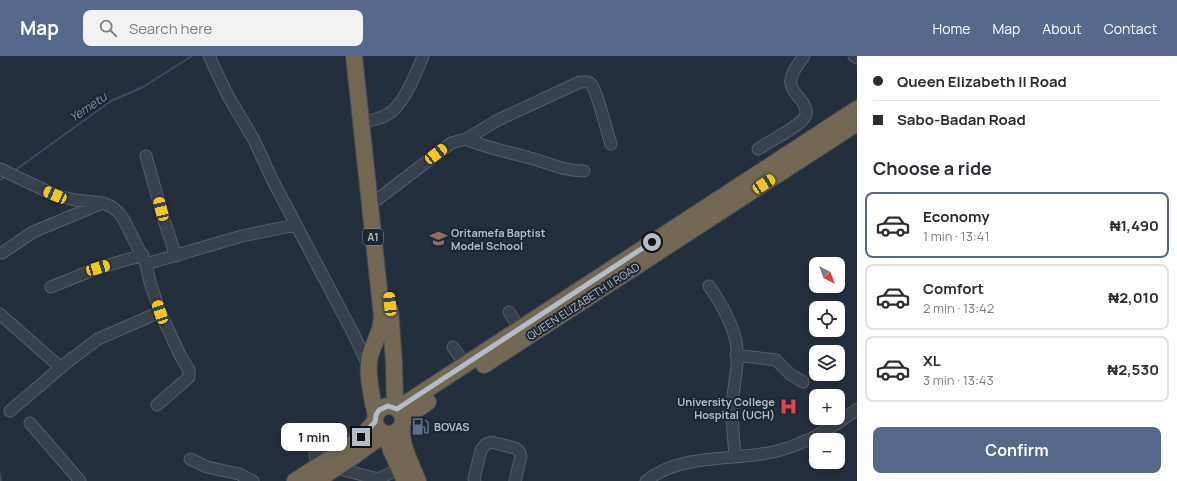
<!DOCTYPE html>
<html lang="en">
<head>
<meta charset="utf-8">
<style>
  :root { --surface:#fff; --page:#f2f2f3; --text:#2b2b33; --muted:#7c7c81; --line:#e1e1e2; --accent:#56698c }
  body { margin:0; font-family:Manrope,sans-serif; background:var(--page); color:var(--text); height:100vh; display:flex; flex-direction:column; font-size:15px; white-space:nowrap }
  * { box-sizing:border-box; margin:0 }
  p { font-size:13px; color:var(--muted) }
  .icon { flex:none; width:22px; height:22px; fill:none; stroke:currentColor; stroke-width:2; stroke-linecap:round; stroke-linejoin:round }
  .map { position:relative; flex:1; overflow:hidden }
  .panel { display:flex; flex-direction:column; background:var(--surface); width:320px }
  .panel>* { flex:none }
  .guide { display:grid; align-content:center; height:88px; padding:0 16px; background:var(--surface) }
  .needle { width:26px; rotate:139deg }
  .fabs { position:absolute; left:809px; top:201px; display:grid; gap:8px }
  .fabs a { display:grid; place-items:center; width:36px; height:36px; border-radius:8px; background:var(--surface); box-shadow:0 2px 6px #0003; font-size:20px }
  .end { position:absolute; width:18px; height:18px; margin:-9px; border:5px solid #b4bcc9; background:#111; box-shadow:0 0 0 2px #111 }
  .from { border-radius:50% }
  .bubble { position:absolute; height:28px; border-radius:8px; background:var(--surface); box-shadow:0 2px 6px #0003; font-size:13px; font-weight:700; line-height:28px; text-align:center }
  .car { position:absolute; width:12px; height:24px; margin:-12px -6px; border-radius:5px; box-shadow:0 0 3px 1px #0007; background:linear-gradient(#f5c518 24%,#345 0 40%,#f5c518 0 76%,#345 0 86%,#f5c518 0) }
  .guide b { display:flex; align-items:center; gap:14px; height:38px; font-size:15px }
  .guide b+b { border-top:1px solid var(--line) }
  .guide i { width:10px; height:10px; background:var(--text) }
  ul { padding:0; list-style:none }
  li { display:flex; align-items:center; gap:12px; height:66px; margin:0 8px 6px; padding:0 8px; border:2px solid var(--line); border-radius:8px }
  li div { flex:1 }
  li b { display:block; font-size:15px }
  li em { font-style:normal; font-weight:700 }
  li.current { border-color:var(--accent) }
  li>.icon { width:36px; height:36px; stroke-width:1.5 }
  h2 { padding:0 16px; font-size:18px; line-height:48px }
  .action { display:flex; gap:8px; margin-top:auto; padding:8px 16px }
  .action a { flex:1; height:46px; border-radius:8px; background:var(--accent); color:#fff; font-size:16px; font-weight:700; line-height:46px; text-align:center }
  header { display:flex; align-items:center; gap:24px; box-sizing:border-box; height:56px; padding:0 20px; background:var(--accent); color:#fff }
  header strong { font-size:19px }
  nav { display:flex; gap:22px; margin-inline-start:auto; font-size:14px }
  .search { width:280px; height:36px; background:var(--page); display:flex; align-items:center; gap:10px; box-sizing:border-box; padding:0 14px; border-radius:8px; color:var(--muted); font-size:15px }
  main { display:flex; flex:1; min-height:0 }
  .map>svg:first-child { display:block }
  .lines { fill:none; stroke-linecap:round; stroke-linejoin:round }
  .stream { stroke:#394c67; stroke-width:2 }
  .minor-casing { stroke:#565f6c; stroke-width:13 }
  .highway-casing { stroke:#434c59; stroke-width:18 }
  .minor { stroke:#38414e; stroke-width:11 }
  .highway { stroke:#746855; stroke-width:16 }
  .route { stroke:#b4bcc9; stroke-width:5 }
  .labels { text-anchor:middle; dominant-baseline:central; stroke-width:4; stroke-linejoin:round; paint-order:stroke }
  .shield { fill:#1d2633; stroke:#878f9c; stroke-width:1 }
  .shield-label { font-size:10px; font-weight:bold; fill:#b4bcc9 }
  .poi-label { font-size:11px; font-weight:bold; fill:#b4bcc9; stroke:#1d2633; text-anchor:start }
  .street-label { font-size:11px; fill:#b4bcc9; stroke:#1d2633 }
  .water-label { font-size:12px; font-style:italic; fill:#7c92b1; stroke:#1d2633 }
</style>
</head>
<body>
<header>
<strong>Map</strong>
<div class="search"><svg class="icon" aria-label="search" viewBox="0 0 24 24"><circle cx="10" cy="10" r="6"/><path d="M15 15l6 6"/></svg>Search here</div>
<nav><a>Home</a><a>Map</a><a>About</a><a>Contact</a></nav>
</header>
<main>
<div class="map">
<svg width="857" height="425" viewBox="0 0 857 425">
  <rect width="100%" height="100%" fill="#242f3e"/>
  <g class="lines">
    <!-- stream -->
    <path class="stream" d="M14,115l97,-70 32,-14 49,-31
      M0,124l6,-4
      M0,418l1,7"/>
    <defs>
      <path id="minor" d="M209,0l19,40 26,44 18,39 82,156 15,32
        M854,0l3,2
        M361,66c8,-1 19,-3 27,-8 16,-9 28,-41 35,-58
        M466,83c20,9 43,13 64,19 20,5 33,13 54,13
        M758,93c10,-7 42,-23 47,-32 6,-13 -13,-22 -14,-33 -2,-9 8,-21 13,-28
        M146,100l18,64 12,36
        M0,113l55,26 20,5 28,3 9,4 7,6 5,7 22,44 4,18 10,30 21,45 8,13v7l-32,28
        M370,146l8,-3 73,-56 15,-4 34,-20 80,-37c4,0 7,-1 10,1 7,6 17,50 21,61
        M2,197l31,-21 67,-28
        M146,208l96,-28 53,-11
        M709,230c12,17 22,34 27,55 4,22 -3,45 -4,67 0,16 2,33 3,49
        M51,231l47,-19 45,-13
        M509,256l11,17
        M0,258l61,54
        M453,291l12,18
        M736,299l40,5 14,14 13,8
        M10,355l55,-47 33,-25 62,-27
        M30,367l50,58
        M190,403l17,8 32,7 14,7
        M317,411l-2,-14c3,-6 19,-20 26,-17 4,1 7,6 10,9
        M336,412l42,11 21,-10
        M475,425l-1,-2 7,-29 5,-6 5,-2 24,6 4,3 2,5 -6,25
        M646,425c35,-28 86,-20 127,-29 30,-7 60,-24 84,-43"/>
      <path id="highway" d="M354,0l28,261c-1,16 -8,25 -12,39 -4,14 2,45 6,59
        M390,253l4,54 1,44
        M484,309l373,-242
        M375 364a14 14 0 1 1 28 0a14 14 0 1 1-28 0Z
        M397,353l460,-300
        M403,365l7,-7 18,-12
        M402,370c-2,19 9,37 16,55
        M386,378l5,16 14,31
        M295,425l56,-36 10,-8 14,-15
        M316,425l38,-25 30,-22"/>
    </defs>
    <!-- minor casing -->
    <use href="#minor" class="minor-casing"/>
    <!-- highway casing -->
    <use href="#highway" class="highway-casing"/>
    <!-- minor -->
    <use href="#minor" class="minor"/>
    <!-- highway -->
    <use href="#highway" class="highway"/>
  </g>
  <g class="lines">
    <!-- route -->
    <path class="route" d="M361,381l14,-15 1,-7 3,-5 9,-4 9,3 255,-167"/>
  </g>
  <!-- icons -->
  <defs>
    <symbol id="school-bare" viewBox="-9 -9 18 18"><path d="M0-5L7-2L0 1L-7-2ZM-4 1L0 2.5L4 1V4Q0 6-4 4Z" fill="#8d6e63" stroke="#1d2633" stroke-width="2.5" paint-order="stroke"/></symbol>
    <symbol id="hospital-bare" viewBox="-9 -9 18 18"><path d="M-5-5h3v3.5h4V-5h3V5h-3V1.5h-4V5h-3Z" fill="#e0444e" stroke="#1d2633" stroke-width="2.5" paint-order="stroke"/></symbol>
    <symbol id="fuel-bare" viewBox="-9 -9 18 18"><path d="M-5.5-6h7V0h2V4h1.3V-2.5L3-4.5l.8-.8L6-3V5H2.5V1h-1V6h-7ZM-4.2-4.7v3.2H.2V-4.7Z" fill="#5c6f8a" stroke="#1d2633" stroke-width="2.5" paint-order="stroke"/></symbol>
  </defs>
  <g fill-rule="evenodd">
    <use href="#school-bare" x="426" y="170" width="25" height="25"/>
    <use href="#hospital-bare" x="776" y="338" width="25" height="25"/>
    <use href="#fuel-bare" x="408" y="358" width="25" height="25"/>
  </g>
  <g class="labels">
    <!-- shield labels -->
    <rect class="shield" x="363" y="173" width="20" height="16" rx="3"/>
    <g class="shield-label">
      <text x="373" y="181">A1</text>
    </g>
    <!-- poi labels -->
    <g class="poi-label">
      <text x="451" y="176">Oritamefa Baptist<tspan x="451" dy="13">Model School</tspan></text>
      <text x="775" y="345" text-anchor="end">University College<tspan x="775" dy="13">Hospital (UCH)</tspan></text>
      <text x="434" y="370">BOVAS</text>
    </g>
    <!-- street labels -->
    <g class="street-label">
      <text transform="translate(583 245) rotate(-33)">QUEEN ELIZABETH II ROAD</text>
    </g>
    <!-- water labels -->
    <g class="water-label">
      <text transform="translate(88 51) rotate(-34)">Yemetu</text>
    </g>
  </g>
</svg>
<div class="fabs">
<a><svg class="needle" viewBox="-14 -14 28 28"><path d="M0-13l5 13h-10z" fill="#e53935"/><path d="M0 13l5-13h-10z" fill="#7c7c81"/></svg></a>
<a><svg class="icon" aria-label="locate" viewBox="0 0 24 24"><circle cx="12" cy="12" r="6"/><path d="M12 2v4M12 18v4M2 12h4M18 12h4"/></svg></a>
<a><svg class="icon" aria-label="layers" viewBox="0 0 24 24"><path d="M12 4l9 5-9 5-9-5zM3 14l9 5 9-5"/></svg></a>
<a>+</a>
<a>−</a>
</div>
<i class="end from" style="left:652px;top:186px"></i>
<i class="end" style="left:361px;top:381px"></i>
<div class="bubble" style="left:281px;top:367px;width:66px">1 min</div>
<i class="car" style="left:436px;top:98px;rotate:52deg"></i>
<i class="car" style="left:764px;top:128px;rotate:57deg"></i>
<i class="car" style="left:55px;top:139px;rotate:294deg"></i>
<i class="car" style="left:161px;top:153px;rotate:346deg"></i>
<i class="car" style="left:98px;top:212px;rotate:74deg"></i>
<i class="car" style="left:390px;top:248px;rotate:354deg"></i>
<i class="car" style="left:160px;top:256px;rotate:342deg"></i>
</div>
<section class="panel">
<div class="guide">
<b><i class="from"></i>Queen Elizabeth II Road</b>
<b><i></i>Sabo-Badan Road</b>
</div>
<h2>Choose a ride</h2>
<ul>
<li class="current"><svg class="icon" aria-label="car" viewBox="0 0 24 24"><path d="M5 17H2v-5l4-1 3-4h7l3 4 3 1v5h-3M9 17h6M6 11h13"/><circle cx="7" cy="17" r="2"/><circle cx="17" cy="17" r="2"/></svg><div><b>Economy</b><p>1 min · 13:41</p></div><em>₦1,490</em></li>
<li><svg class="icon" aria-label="car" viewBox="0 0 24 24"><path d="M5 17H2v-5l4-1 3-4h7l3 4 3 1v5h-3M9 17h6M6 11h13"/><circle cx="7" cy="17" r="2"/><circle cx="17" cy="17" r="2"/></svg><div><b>Comfort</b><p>2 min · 13:42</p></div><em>₦2,010</em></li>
<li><svg class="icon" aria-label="car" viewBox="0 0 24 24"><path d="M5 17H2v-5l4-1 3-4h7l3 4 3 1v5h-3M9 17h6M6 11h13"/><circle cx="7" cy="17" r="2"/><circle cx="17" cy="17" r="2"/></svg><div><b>XL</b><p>3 min · 13:43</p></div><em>₦2,530</em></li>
</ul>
<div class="action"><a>Confirm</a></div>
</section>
</main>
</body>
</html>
